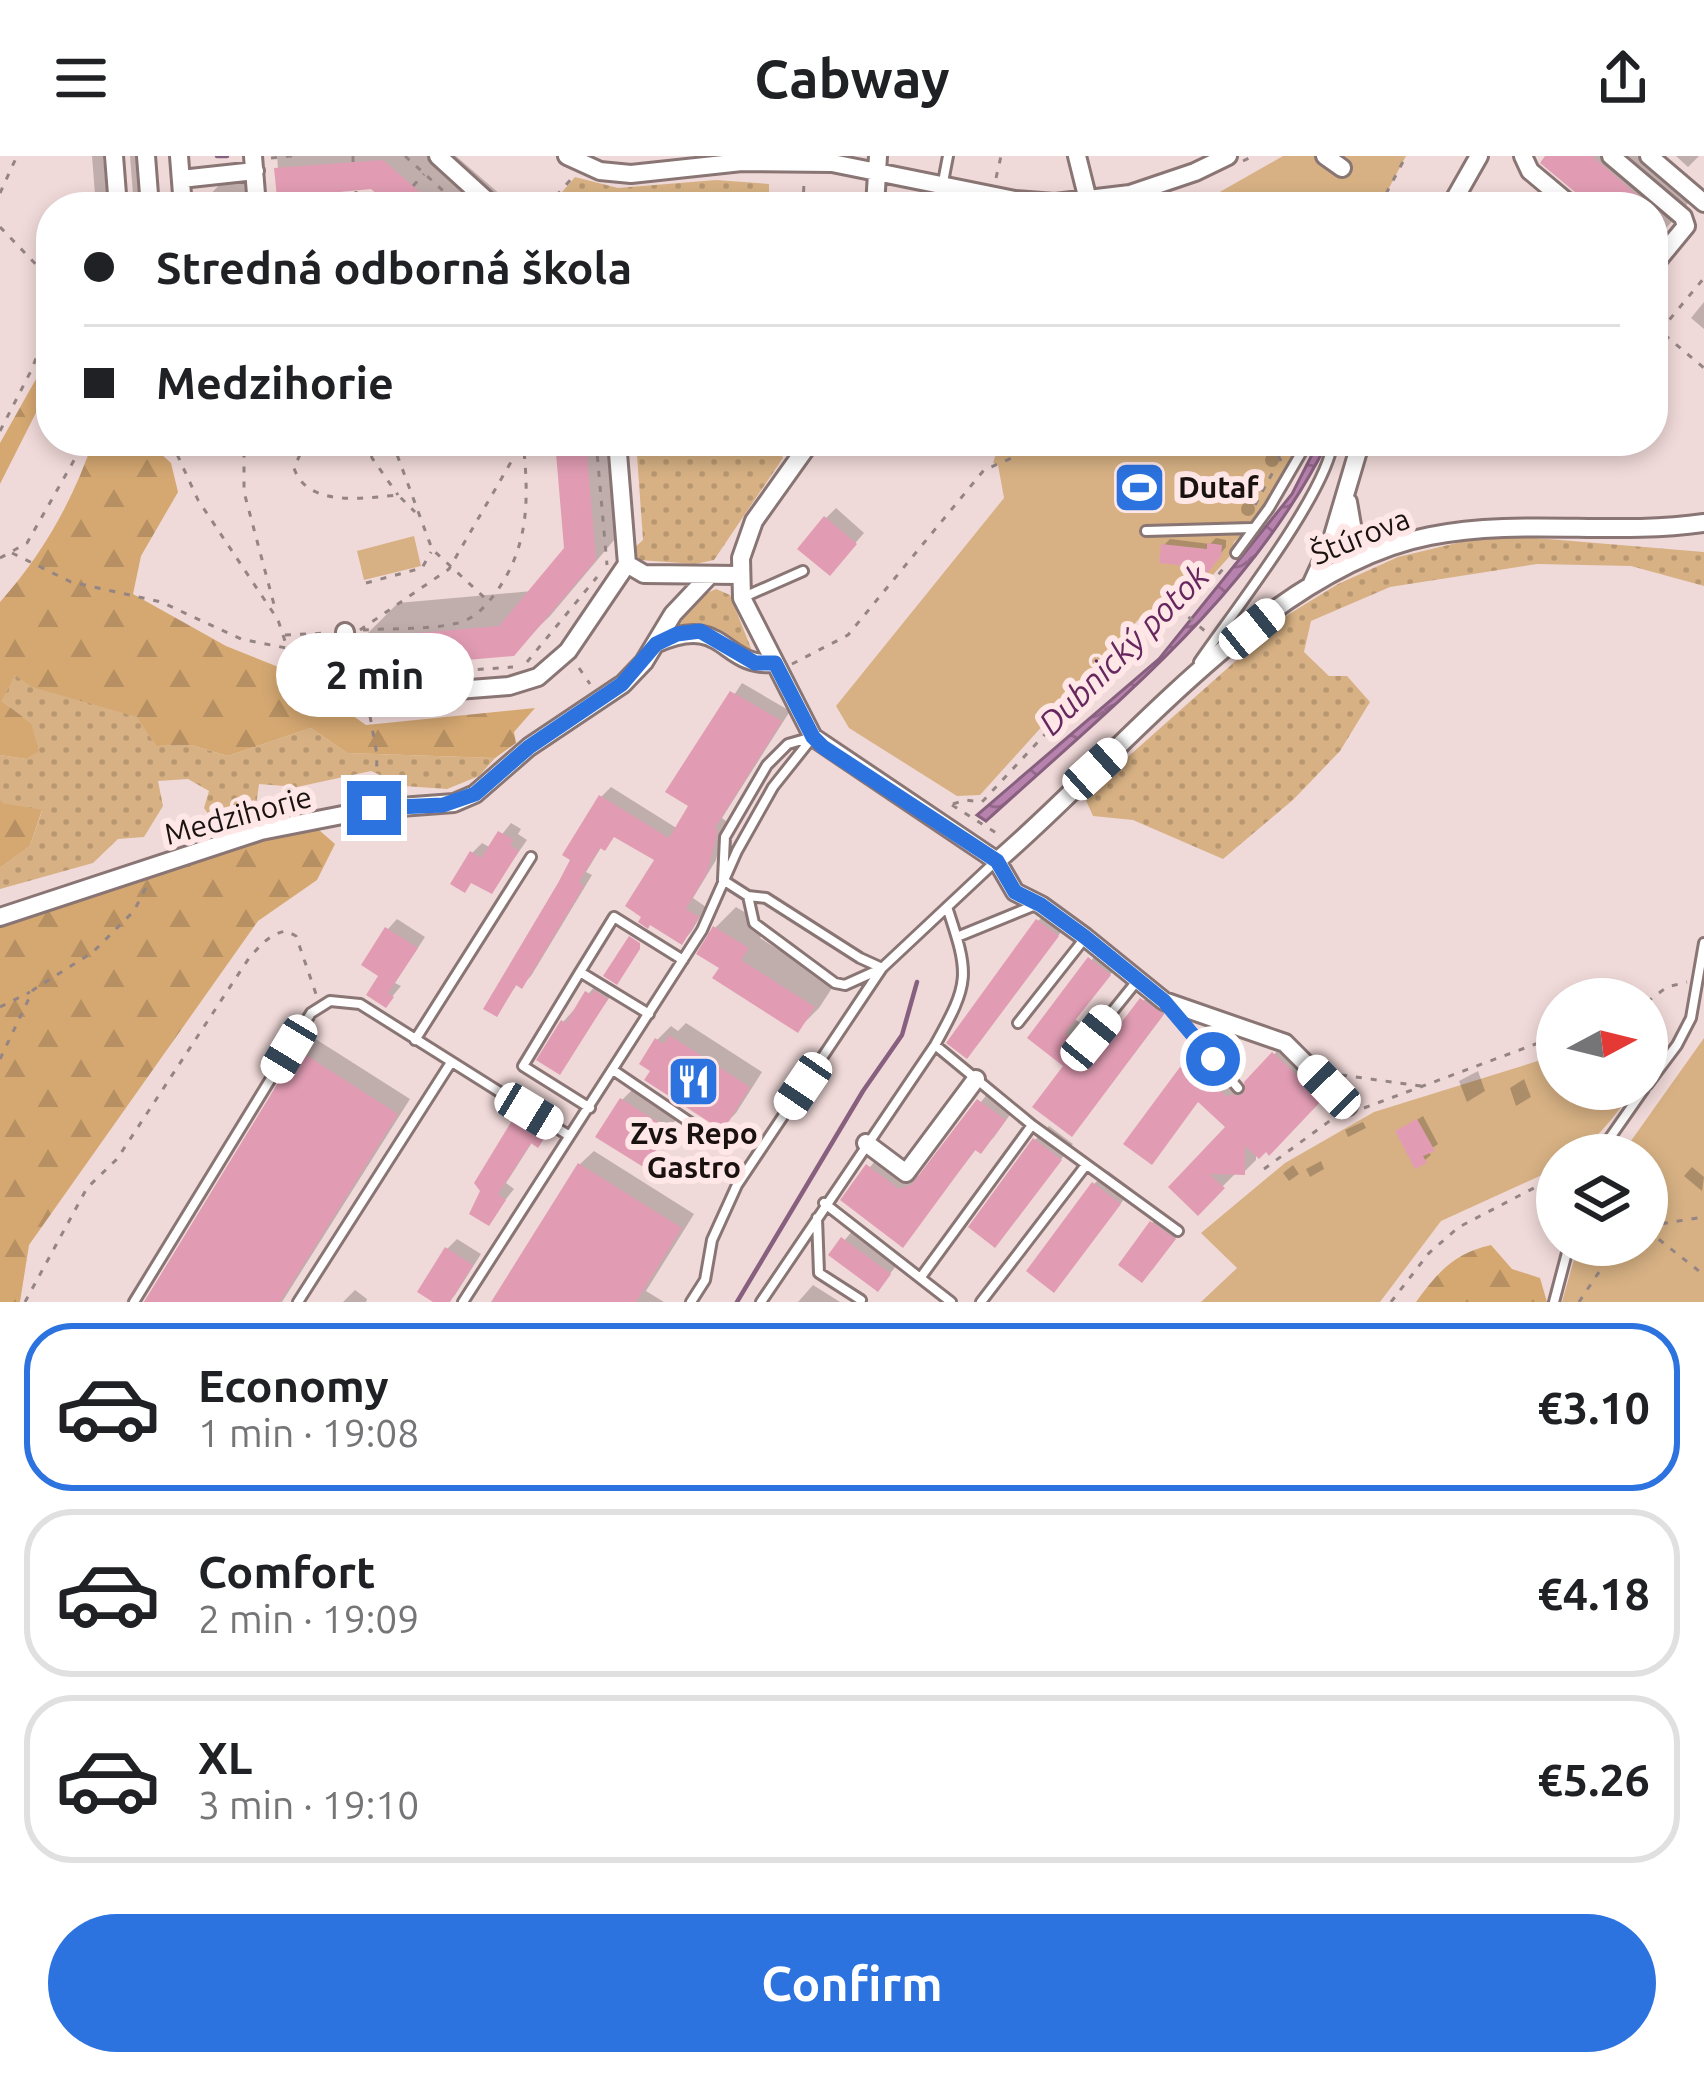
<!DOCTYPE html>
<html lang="en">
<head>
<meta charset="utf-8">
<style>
  :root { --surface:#fff; --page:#f2f2f2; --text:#202124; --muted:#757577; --line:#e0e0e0; --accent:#2c73e0 }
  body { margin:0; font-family:Ubuntu,sans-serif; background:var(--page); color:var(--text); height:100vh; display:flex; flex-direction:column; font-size:45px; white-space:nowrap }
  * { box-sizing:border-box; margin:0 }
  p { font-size:39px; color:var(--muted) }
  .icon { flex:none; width:66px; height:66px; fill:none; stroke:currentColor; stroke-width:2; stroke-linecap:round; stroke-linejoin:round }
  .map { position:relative; height:1146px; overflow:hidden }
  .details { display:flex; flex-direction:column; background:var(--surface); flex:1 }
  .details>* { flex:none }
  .guide { position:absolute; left:36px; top:36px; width:1632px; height:264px; border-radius:48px; box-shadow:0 6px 18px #0003; display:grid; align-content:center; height:264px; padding:0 48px; background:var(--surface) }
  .needle { width:78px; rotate:83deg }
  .fabs { position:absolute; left:1536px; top:822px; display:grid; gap:24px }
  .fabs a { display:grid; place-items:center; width:132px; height:132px; border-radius:50%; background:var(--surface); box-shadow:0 6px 18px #0003; font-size:60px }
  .end { position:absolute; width:54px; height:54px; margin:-27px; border:15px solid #2c73e0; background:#fff; box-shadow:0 0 0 6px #fff }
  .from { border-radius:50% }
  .bubble { position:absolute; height:84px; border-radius:42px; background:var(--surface); box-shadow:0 6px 18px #0003; font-size:39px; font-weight:700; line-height:84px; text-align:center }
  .car { position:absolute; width:36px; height:72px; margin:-36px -18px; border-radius:15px; box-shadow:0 0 9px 3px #0007; background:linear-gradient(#fff 24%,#345 0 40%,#fff 0 76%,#345 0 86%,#fff 0) }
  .guide b { display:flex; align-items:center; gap:42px; height:114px; font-size:45px }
  .guide b+b { border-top:3px solid var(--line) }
  .guide i { width:30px; height:30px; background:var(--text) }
  ul { padding:21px 0 0; list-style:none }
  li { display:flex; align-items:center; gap:36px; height:168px; margin:0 24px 18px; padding:0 24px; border:6px solid var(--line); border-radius:48px }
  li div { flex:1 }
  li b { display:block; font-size:45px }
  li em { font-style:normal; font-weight:700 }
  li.selected { border-color:var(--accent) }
  li>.icon { width:108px; height:108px; stroke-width:1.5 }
  .primary-button { display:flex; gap:24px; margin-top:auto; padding:24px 48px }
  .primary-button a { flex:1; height:138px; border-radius:72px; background:var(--accent); color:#fff; font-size:48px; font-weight:700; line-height:138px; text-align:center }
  header { display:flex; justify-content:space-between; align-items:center; height:156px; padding:0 48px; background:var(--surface); font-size:54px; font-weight:700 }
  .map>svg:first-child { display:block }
  .grass { fill:url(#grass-dots) }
  .forest { fill:url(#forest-firs) }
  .green { fill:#d7b184 }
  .water { fill:url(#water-waves); stroke:#88607f; stroke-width:3 }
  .shadow { fill:#0003 }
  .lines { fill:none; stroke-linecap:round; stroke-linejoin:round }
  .stream { stroke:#88607f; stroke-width:4.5 }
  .building { fill:#e19cb3 }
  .lane-casing { stroke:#897574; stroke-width:14 }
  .street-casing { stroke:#897574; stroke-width:22 }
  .path { stroke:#948584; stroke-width:3; stroke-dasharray:6 9; stroke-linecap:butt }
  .lane { stroke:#fff; stroke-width:8 }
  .street { stroke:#fff; stroke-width:16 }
  .route { stroke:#2c73e0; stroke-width:15 }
  .labels { text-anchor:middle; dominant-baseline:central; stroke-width:12; stroke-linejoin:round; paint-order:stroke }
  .poi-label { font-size:30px; font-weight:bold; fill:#191211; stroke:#fee7e6; text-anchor:start }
  .street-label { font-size:30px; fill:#191211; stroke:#fee7e6 }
  .water-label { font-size:33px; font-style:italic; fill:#66265e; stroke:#fee7e6 }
</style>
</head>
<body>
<header><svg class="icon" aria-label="menu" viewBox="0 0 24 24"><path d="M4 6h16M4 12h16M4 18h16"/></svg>Cabway<svg class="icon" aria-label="share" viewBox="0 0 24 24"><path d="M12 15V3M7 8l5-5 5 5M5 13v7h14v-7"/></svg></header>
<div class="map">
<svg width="1704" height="1146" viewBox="0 0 1704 1146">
  <defs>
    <pattern id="grass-dots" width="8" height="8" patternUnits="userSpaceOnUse" patternTransform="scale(3)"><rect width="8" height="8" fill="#d7b184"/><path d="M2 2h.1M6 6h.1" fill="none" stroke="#b89771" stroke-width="1.8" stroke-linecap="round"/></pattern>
    <pattern id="forest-firs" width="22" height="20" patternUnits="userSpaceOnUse" patternTransform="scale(3)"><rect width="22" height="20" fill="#d5a872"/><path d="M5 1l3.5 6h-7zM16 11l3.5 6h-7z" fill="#b69062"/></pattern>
    <pattern id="water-waves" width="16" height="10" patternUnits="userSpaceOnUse" patternTransform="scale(3)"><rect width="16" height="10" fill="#b882ae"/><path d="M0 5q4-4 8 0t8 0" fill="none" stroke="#95698c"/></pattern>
  </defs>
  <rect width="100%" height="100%" fill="#f0dad9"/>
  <!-- grass -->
  <path class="grass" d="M575,21l43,11 98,-8 53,4v23h-220z
    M636,285h141l6,17 -69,102 -19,4 -56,-4 -6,-11 10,-9z
    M1523,381l181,15v34l-73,-20 -94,-2 -147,23 -79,34 -7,31 25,24h18l23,26 -30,49 -46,48 -71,60 -90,-39 -40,-4 -9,-20 202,-180 52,-32 60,-27 67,-16z
    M716,433l14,6 24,61c-28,-18 -52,-40 -86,-25l19,-29z
    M14,518l124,43 18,29 35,-1 37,11 83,-28 36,25 148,5 -16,18 -32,13 -43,-3 -33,-15 -74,16 -38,-3 -3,22 -11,22 -24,5 -17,-25 5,-17 -21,-12 -30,2 5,25 -19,31 -26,2 -25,24 -93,26v-21l30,-22 12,-35 -40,-8 -2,-4v-44l26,4 5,-36 -29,-22z"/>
  <!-- forest -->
  <path class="forest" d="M51,172v55l-51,101v-41l36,-64z
    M93,285h54l24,22 7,29 -37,64 -8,38 93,52 65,26 75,53 169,-17 -21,24 2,11 -21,15 -148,-5 -36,-25 -83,28 -37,-11 -35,1 -19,-29 -105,-30 -17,-12 -13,26 29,22 8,28 -13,8 -26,-4v-153c42,-47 73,-101 93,-161z
    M0,643l3,4 39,7 -12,36 -30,22z
    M319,674l16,14 -18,36 -59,41 -229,324 -9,57h-20v-376l269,-89z
    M1491,1089l21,24 28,9 7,24h-131c21,-29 38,-49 75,-57z"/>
  <!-- green -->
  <path class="green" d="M1283,0h123l-27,51h-210l49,-14z
    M1000,285h299l-15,36 -30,45 -20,20 -5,15 -26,29 -65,34 -158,175 -23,1 -108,-68 -13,-22 168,-208 -6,-33 -5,-2z
    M414,380l7,30 -57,14 -7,-29z
    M1704,882v264h-142l16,-57h69v-90h-26z
    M1557,899v34h78c-20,24 -44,66 -78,66v10l-13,9 -103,47 -61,81h-179l36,-34 -36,-35 84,-70 89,-51z"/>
  <!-- water -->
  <path class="water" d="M1319,285h9c-77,156 -216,265 -342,380l-9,-6 182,-156 133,-165z"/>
  <!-- shadow -->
  <path class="shadow" d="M92,0h11l5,51h-12z
    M130,0h6l4,51h-6z
    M277,0h179l59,51h-119l-24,-21 -92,9z
    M1550,0h87l53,45 -37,42v-36h-58z
    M1676,0h23l-11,11z
    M252,21l2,30h-49l-1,-6 21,-22z
    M1217 44a6 6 0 1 1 12 0a6 6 0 1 1-12 0Z
    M1704,146v27l-13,-11z
    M558,285h66l7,79 -81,96 -38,37 -150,-14 36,-36 134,-12 35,-42z
    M1265 304a7 7 0 1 1 14 0a7 7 0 1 1-14 0Z
    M1241 353a7 7 0 1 1 14 0a7 7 0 1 1-14 0Z
    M836,352l28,25 -25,29 -13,-44z
    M1216,382l10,2v7l-15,18 -47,-20 6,-6 40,5z
    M335,485l1,13 -16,4 -1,-13z
    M742,527l48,28 -68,107 4,3 -10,39 -23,38 13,9 -15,25 -9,10 -24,-83 -42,-25 -14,12 -16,26 6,3 -61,101 -9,9 -4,-2 -22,30 78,-154 -8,-5 36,-58 9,-9 67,42 14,-24 -22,-14z
    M511,667l10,6 -3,5 9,6 -35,50 -20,-37 10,-10 9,5z
    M736,751l32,19 -8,12 74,47 -15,23 -21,21 -75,-62 -8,-39z
    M1048,755l19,13 -90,121 61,-124z
    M397,763l28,18 -30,46 6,3 -15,18 -4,-29 6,-46z
    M1102,791l19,14 -46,58 33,26 47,-58 19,14 -90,119 -17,-55 -36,-28z
    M607,826l9,6 -57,83 4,-49 35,-39 5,3z
    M686,867l76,49 -26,41 -14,14 -67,-57 2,-30 14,-14 7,5z
    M314,882l96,61 -128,203h-138l156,-250z
    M1286,886l47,43 -64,66 -13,1v8l-12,12h-7l-39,39 -26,-24 57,-60 -47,-58 12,-12 20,15 3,-4 26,19z
    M1478,915l7,20 -18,11 -8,-21z
    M1524,923l7,18 -15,9 -6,-18z
    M993,931l24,18 -23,32 -14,13 -3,-2 -74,96 -59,-44 38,-48 33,25 9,-4z
    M632,934l45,28 -33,46 -22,-64z
    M528,950l25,19 -15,19 -5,-3 -27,42 8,6 -26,33 -5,-32 -5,-8z
    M1423,960l15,28 -10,7 3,4 -6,5 -26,-29z
    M1363,966l3,6 -18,9 -3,-7z
    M1049,970l24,18 -78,100 40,-104z
    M594,995l100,63 -48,77 18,11h-169l85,-138z
    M1321,1005l3,8 -14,8 -4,-8z
    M1293,1009l6,9 -10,7 -6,-8z
    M1692,1011l12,10 -2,14 -18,-15z
    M1108,1015l24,18 -78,100 40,-105z
    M1162,1057l21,15 -31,42v-47z
    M854,1073l44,34 -11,15 -54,-24z
    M457,1083l24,15 -26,41 -7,7h-9l8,-53z
    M813,1129l27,17h-42z
    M355,1134l12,9 -1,3h-23z"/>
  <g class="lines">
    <!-- stream -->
    <path class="stream" d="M217,0h10
      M737,1146l126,-211 39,-56 15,-53"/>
  </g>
  <!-- building -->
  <path class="building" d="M1545,0h47l59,51h-64l-6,-10 -41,-34z
    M383,4l54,47h-46l-20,-18 -94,9 -3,-30z
    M555,285h31l10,119 -82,96 -152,13 -4,-31 141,-12 65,-78z
    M824,360l33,28 -27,32 -33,-27z
    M1207,387l15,2 -1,11 -15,19 -10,-8 -37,-4 2,-19 46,5z
    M730,535l52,30 -67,107 3,3 -11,42 -21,36 13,8 -17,28 -32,-20 -2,4 -10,-7 3,-5 -16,-11 29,-46 -40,-23 -9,14 -5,-3 -21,34 5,4 -62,103 -6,-4 -19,32 -14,-8 75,-126 12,-23 -8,-5 37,-60 70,43 19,-32 -23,-14z
    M498,675l16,9 -4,5 9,6 -27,43 -21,-11 -6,10 -15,-9 20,-33 11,7z
    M1036,763l23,17 -92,123 -21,-16z
    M713,770l36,22 -8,12 74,47 -17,26 -86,-55 7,-10 -23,-14z
    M385,771l33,21 -30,45 6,4 -8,11 -20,-13 12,-19 -17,-11z
    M629,780l11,7v6l-23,36 -14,-9z
    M1088,801l23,18 -46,58 30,24 45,-59 24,16 -92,123 -40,-30 31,-41 -36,-28z
    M594,834l14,9 -48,76 -24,-15 25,-40 5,3 19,-32 7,4z
    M669,879l81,52 -27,44 -79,-51 6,-9 -11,-7 16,-26 9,6z
    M298,894l100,64 -118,188h-136z
    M1272,896l51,47 -54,57 -3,-4 -7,7 -14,-13v29l-36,-1 16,14 -27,28 -30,-29 57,-60 -27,-25 -46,63 -29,-21 57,-77 20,15 3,-4 25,19 4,-3 6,2 7,-4 -1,-10z
    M620,942l49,31 -24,39 -50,-31z
    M977,943l29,21 -25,34 -6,-4 -72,98 -63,-48 26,-36 33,25 13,-5z
    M516,958l29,23 -7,11 -7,-5 -33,51 8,6 -17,26 -20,-12 11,-23 -6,-8z
    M1417,963l18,32 -12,5 4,7 -12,6 -20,-38z
    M1033,982l29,22 -67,88 -27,-21z
    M578,1007l104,65 -46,74h-145z
    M1092,1026l29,22 -67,89 -28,-22z
    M1150,1065l26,18 -34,44 -24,-18z
    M841,1081l50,37 -13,18 -50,-37z
    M445,1091l28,18 -23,37h-17l-16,-10z"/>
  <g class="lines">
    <defs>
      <path id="lane" d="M943,26l5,-26
        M1146,375l106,-3
        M1236,397l33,-45 39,-67
        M744,441l59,-26
        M1199,506c33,-48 128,-169 134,-221
        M723,723l2,-42 42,-72 21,-21 21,-6
        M723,724l25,16 18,2 94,60 22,10
        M748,740l6,27 81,60 10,2 31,-14
        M957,781l76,-31
        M580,816l-57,94 67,42
        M1169,851l69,81
        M649,858l-69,-42 34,-55 69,43
        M1018,867l67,-85
        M1091,882l46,-57
        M415,884l116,-183
        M935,889l97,80 146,106
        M613,914l103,70
        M1647,929l30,-40 14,-27 13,-75
        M1598,999l46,-66
        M824,1047l127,99
        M817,1062l2,55 42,27
        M921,1121l111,-152
        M134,1146l177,-289 19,-12 30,3 208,131
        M298,1146l152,-238
        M463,1146l239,-372 35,-79 36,-64 39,-49
        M691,1146l14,-22 7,-40 25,-55 145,-217 113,-106
        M761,1146l174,-257c35,-63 35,-69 12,-138
        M981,1146l105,-137
        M1554,1146l15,-57"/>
      <path id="street" d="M114,0l4,51
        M146,0l4,51
        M179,0l4,51
        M253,0l4,51
        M438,0l56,51
        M567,0l33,15 31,3 111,-12 90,1 183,37 40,3 75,-9 65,-22 33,-16
        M1077,0l11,44
        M1325,0l17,12
        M1523,0l7,15 43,36
        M1611,0l72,61 3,9 -33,40
        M1649,0l55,47
        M181,23l74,-8
        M875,51l3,-51
        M1450,51l29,-51
        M811,285l-57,80 -13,37 1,40 71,139 184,124c122,-104 271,-294 433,-325 91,-18 183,0 274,-13
        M1348,346l6,35 22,14 8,-2
        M627,408l17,10 95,1
        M1312,427l20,-44 29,-98
        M345,476l5,47 17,18 142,-11 29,-9 30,-26 59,-87 -10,-123
        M655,488c72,-32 65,24 120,19
        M997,705l18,31 26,13 44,32 79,64 121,42 63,63
        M0,761l261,-86 112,-22 81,-6 21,-9 54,-47 94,-63 21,-22 29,-48 36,-38
        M866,987l40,30 70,-94"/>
    </defs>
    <!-- lane casing -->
    <use href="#lane" class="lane-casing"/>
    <!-- street casing -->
    <use href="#street" class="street-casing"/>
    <!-- path -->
    <path class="path" d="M353,0v6
      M405,0l56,51
      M271,2l21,-2
      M1243,5l10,-5
      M996,22l5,-22
      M413,30l11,-12
      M356,35l1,16
      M0,37l17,-37
      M1411,48l5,3
      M435,49l10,-12
      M546,51l27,-30
      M803,51l1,-26
      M1379,51l27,-51
      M0,71l51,53
      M1653,169l51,43
      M1660,175l44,-53
      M0,275l32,-62 19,-52
      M171,285l27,59 80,120 13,39 39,9
      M256,285l-12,14v37l32,120
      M306,285l-12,27c13,40 71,30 104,27l17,17
      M368,285l4,17 26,37
      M392,285l40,108 55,51
      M596,285l11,124
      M1027,292l15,-7
      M1281,305l-3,-6 7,-14
      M1255,349l18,-33
      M12,397l59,29 90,20 80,37 45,9
      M0,402l27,-15 58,-102
      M366,427l56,-15 9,-16
      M1177,451l29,25
      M360,474l89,-61 73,-126
      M363,474c30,-2 65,0 95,-7 16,-4 27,-16 36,-28 36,-48 35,-97 29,-154
      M285,479l44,-2
      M527,506l70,-85
      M792,508l56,-29 136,-165 30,-13 16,-16
      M579,512l11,16
      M373,521l140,-10
      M370,560l7,39 -1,35
      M953,648l12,-4 17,2 159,-171 67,-44 19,-23
      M952,649l49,31
      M1647,846l20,-15 20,-5
      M0,851l30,-15
      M0,903l33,-69 60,-38 41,-41 12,-24
      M1341,919l80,11
      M1364,952l193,-72
      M1264,1013l71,-52
      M1647,1070l57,-9
      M1647,1074l57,45
      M25,1146l62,-114 30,-29 132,-201c11,-12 21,-25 38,-27l9,5 20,58
      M1391,1146l38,-49 30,-26 98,-51
      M1579,1146l38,-57"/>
    <!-- lane -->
    <use href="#lane" class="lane"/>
    <!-- street -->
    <use href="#street" class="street"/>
  </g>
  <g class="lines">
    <!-- route -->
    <path class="route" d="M374,652l69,-3 32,-11 54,-47 93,-63 34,-40 21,-10 23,-3 55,32h20l38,74 10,10 174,114 18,31 26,13 44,32 79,64 49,58"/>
  </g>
  <!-- icons -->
  <defs>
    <symbol id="stadium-square" viewBox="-11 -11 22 22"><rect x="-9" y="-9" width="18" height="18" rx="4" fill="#2c73e0" stroke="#fee7e6"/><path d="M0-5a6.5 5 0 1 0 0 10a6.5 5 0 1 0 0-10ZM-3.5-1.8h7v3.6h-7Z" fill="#fff"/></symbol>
    <symbol id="restaurant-square" viewBox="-11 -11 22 22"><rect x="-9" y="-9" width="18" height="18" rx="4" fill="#2c73e0" stroke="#fee7e6"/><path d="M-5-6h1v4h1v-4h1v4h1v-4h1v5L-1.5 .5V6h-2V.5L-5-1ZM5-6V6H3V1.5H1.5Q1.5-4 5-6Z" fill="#fff"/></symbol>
  </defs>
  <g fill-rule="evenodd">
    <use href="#stadium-square" x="1110" y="302" width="59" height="59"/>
    <use href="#restaurant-square" x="664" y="896" width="59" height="59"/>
  </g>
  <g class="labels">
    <!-- poi labels -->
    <g class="poi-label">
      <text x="1178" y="331">Dutaf</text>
      <text x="694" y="977" text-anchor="middle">Zvs Repo<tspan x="694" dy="34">Gastro</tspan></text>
    </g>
    <!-- street labels -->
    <g class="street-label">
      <text transform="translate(1360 380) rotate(-22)">Štúrova</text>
      <text transform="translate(238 659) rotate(-15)">Medzihorie</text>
    </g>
    <!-- water labels -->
    <g class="water-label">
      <text transform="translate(1123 493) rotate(-45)">Dubnický potok</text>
    </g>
  </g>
</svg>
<div class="fabs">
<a><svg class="needle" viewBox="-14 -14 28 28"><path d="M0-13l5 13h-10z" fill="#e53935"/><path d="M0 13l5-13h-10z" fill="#757577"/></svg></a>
<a><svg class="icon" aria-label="layers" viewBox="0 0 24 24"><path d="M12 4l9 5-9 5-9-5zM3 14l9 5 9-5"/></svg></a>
</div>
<i class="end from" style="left:1213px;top:903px"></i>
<i class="end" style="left:374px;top:652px"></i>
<div class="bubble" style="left:276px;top:477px;width:198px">2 min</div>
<i class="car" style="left:1252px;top:473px;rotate:51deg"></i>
<i class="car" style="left:1095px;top:613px;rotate:48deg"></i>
<i class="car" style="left:1091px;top:882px;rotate:39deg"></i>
<i class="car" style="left:289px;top:893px;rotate:211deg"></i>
<i class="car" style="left:803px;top:930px;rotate:214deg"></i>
<i class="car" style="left:1329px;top:931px;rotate:316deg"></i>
<i class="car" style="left:529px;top:955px;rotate:121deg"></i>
<div class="guide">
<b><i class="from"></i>Stredná odborná škola</b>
<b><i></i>Medzihorie</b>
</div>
</div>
<section class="details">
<ul>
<li class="selected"><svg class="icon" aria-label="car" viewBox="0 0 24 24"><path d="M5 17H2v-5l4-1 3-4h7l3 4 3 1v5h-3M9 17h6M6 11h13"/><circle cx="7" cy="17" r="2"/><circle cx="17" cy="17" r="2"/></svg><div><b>Economy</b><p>1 min · 19:08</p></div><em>€3.10</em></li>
<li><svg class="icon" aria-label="car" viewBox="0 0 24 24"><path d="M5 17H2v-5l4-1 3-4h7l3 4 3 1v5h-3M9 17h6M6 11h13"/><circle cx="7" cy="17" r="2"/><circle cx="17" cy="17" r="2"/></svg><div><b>Comfort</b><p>2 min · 19:09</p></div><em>€4.18</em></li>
<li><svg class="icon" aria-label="car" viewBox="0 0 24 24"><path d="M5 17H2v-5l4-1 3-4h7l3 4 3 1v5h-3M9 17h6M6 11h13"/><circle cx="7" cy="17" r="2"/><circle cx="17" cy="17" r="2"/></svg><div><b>XL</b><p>3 min · 19:10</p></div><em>€5.26</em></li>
</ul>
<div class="primary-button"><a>Confirm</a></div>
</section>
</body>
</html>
